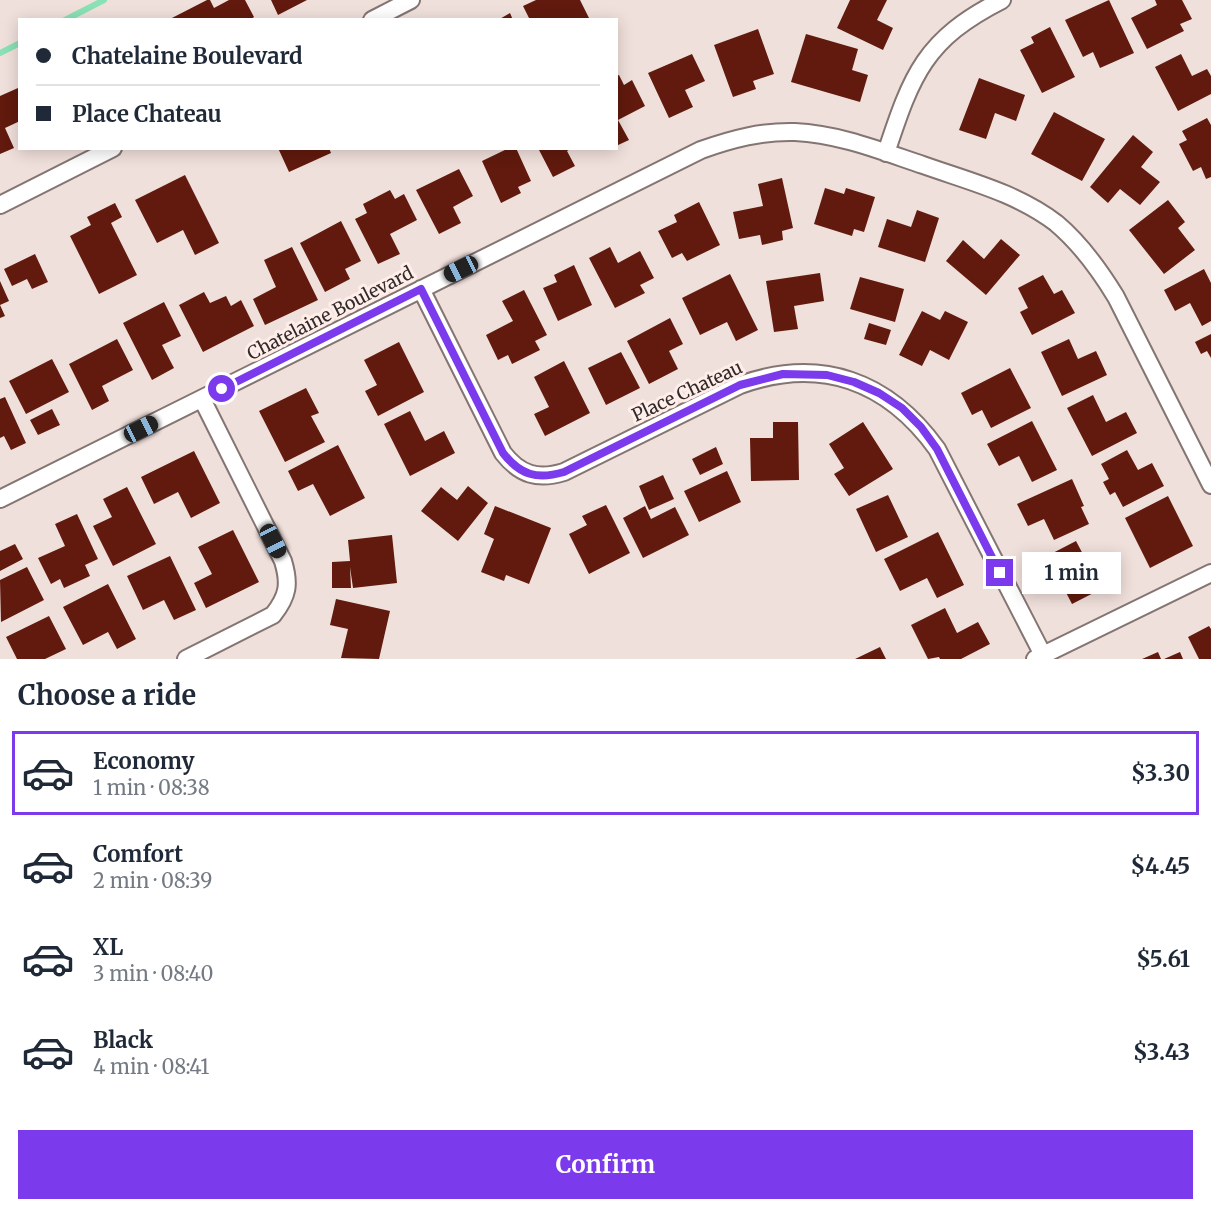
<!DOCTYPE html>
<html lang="en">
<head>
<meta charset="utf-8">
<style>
  :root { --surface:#fff; --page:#f2f2f3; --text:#1f2937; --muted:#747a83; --line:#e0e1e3; --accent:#7c3aed }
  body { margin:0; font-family:Merriweather,serif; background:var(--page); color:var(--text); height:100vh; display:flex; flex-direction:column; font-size:22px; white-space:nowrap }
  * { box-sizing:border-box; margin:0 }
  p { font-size:20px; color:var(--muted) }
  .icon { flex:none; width:33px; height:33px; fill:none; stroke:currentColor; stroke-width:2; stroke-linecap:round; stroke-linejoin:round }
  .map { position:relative; height:659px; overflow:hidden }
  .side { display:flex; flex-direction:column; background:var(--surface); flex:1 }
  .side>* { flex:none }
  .top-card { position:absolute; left:18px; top:18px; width:600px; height:132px; border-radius:0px; box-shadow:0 3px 15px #0003; display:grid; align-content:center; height:132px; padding:0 18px; background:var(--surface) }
  .end { position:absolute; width:27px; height:27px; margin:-14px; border:8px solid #7c3aed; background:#fff; box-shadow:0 0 0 3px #fff }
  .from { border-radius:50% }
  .bubble { position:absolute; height:42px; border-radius:0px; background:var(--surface); box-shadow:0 3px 15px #0003; font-size:20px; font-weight:700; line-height:42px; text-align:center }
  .car { position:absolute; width:18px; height:36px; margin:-18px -9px; border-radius:8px; box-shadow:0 0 4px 2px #0007; background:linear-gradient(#222 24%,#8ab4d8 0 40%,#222 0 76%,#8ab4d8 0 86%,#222 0) }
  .top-card b { display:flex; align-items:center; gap:21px; height:57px; font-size:22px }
  .top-card b+b { border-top:2px solid var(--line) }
  .top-card i { width:15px; height:15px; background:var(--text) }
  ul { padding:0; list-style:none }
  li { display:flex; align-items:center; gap:18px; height:84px; margin:0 12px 9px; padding:0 6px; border:3px solid transparent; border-radius:0px }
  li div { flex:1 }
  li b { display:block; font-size:22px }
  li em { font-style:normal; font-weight:700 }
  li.on { border-color:var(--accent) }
  li>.icon { width:54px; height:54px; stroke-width:1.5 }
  h2 { padding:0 18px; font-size:27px; line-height:72px }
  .action { display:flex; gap:12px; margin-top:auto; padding:12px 18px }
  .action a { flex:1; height:69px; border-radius:0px; background:var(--accent); color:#fff; font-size:24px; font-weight:700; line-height:69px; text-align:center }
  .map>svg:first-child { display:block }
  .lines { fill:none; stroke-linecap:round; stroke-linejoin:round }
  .stream { stroke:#8ae1b5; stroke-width:6 }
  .building { fill:#611a0d }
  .street-casing { stroke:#847572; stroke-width:20 }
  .street { stroke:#fff; stroke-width:16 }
  .route { stroke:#7c3aed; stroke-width:8 }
  .labels { text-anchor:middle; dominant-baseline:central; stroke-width:6; stroke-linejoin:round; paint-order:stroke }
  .street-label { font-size:18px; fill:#302a29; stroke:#feede9 }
</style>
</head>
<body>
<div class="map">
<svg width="1211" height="659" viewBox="0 0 1211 659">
  <rect width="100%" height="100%" fill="#f0e0dc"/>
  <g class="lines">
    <!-- stream -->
    <path class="stream" d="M65,20l39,-20
      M0,53l20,-10"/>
  </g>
  <!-- building -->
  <path class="building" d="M207,0h3l4,8 15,-8h16l9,17 -4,3h-82z
    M271,0h36l-29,15z
    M536,0h44l9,18 -3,2h-56l-7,-14z
    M850,0h37l-10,20 16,8 -10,22 -46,-22z
    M1109,0l25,53 -34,15 -7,-16 -10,5 -18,-37z
    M1155,0h27l10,19 -12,5 4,7 -37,18 -16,-31 26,-13z
    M510,13l3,7h-15z
    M1050,27l25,50 -33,16 -22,-43 14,-7 -3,-6z
    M758,29l16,45 -21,7 3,8 -23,8 -19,-52z
    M806,34l52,15 -6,21 16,5 -8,27 -69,-20z
    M692,54l13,27 -20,9 8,17 -24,11 -21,-45z
    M1181,54l11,22 15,-7 4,7v18l-33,17 -23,-44z
    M619,75l5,10 8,-5 13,26 -27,14 11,20 -13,6v-70z
    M979,78l46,17 -9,26 -21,-8 -9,26 -27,-9z
    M18,88l2,33 -15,7 9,20 -14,6v-58z
    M1054,112l51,27 -23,42 -51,-27z
    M1207,118l4,7v52l-5,2 -5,-12 -8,4 -14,-27 8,-4 -5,-9z
    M1133,135l20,17 -12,15 19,15 -20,23 -20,-16 -12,14 -18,-16z
    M278,148h51l2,5 -42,19z
    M509,148h7l15,33 -13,6 3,6 -20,10 -19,-42z
    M538,148h34l-5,3 8,15 -22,11z
    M459,169l14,27 -20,11 8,16 -22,11 -23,-44z
    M185,175l34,68 -24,12 -12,-25 -26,13 -22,-43z
    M782,178l11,50 -11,3 1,9 -21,5 -2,-10 -21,4 -6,-27 30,-6 -5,-22z
    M825,188l19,6 2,-6 29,9 -11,35 -10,-3 -2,7 -38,-12z
    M390,190l5,9 9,-5 13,26 -27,14 10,20 -22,10 -23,-45 12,-6 -4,-9z
    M1168,200l17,22 -7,6 17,22 -31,24 -35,-44z
    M699,202l21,43 -33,16 -5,-8 -10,5 -14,-27 19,-9 -3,-7z
    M115,203l7,14 -11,6 26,52 -38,19 -29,-58 21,-11 -4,-8z
    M917,210l22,8 -14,44 -47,-15 9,-28 24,8z
    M341,221l20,40 -16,8 5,10 -25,13 -25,-49z
    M1001,239l19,16 -34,40 -40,-34 17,-21 21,19z
    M292,247l26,53 -53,25 -12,-26 23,-12 -12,-27z
    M610,247l8,16 22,-12 14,27 -14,7 5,8 -30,15 -26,-50z
    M35,254l13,28 -16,7 -5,-10 -15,7 -8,-17z
    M574,265l18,40 -34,16 -15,-33 14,-6 -3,-7z
    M1204,269l7,14v38l-9,5 -12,-23 -15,8 -11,-21z
    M820,273l4,28 -30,5 4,23 -24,3 -8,-51z
    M730,274l28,56 -22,11 -9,-19 -27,13 -18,-37z
    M1043,275l11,19 8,-4 13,23 -43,22 -12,-23 8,-4 -10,-20z
    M860,277l44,12 -9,33 -45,-13z
    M0,281l9,20 -9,4 5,11 -5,2z
    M524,290l23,45 -12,6 5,9 -28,14 -4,-9 -10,5 -12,-25 27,-14 -11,-20z
    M204,292l6,11 16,-7 5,10 10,-6 13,26 -51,26 -24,-47z
    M164,302l17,34 -19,9 12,23 -22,12 -29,-57z
    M922,311l18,9 5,-9 23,11 -19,38 -19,-10 -8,16 -23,-11z
    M670,318l13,26 -14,7 9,18 -29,15 -22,-43z
    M869,323l22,7 -5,15 -22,-6z
    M1211,334v24l-4,-7 -6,3 -6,-12z
    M117,339l16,31 -31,16 7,15 -17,9 -23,-46z
    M1069,339l9,20 18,-8 11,24 -45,21 -21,-44z
    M399,342l25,50 -46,24 -13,-25 12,-6 -13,-25z
    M621,352l19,36 -34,17 -18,-37z
    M52,359l17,33 -43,22 -17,-33z
    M564,361l26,52 -45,23 -11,-22 15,-7 -15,-30z
    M1010,368l21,40 -40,20 -9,-18 -10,5 -11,-22z
    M306,388l13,25 -8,3 14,26 -40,20 -26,-51z
    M1093,395l13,27 20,-10 11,21 -45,23 -25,-48z
    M5,397l21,46 -15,7 -7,-14 -4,2v-39z
    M52,409l8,16 -22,10 -8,-15z
    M410,411l15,30 19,-10 11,22 -45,23 -26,-52z
    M1032,421l25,49 -25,12 -13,-26 -20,10 -12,-22z
    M773,422h25l1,58 -48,1 -1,-43h23z
    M863,422l30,47 -44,27 -15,-22 10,-6 -15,-24z
    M338,445l27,53 -35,18 -17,-32 -15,7 -10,-20z
    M716,447l7,17 -23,11 -8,-16z
    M1127,450l11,20 14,-7 12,23 -41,21 -8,-15 -5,3 -7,-13 6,-3 -8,-15z
    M194,451l26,52 -29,15 -13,-26 -24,12 -13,-27z
    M727,471l14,31 -42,20 -15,-31z
    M663,475l11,24 -25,11 -10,-24z
    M1072,479l12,27 -3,1 8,17 -35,16 -10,-21 -16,7 -11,-22z
    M468,486l20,17 -30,38 -37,-30 20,-24 16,13z
    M127,487l29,57 -43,22 -20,-40 19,-9 -9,-18z
    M888,495l20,42 -32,15 -20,-43z
    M1168,496l25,50 -43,22 -25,-50z
    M606,505l24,48 -41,21 -20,-40 18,-9 -5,-9z
    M495,506l56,22 -22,56 -23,-9 -2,6 -23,-9 13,-33 -10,-5z
    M645,506l6,13 24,-12 14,28 -46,23 -20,-40z
    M77,514l21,45 -13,6 5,11 -26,12 -4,-9 -9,5 -13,-26 27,-12 -10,-22z
    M233,530l26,52 -53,26 -12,-25 18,-9 -14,-27z
    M938,532l26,53 -27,13 -10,-20 -27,13 -16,-32z
    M392,535l5,48 -44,5 -3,-21 1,21h-19v-26l18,-1 -2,-21z
    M1076,541l18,34 10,-5 7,14 -39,20 -25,-48z
    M15,544l8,15 -23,12v-20z
    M170,556l26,54 -22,10 -10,-20 -21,10 -16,-34z
    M27,567l17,33 -43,22 -1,-42z
    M108,584l28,55 -19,10 -9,-17 -25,13 -20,-38z
    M336,599l54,12 -11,48 -38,-1 7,-29 -18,-4z
    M945,608l12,25 21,-11 12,22 -29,15h-21l-1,-2 -11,2 -17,-34z
    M49,616l17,33 -21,10h-28l-11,-22z
    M1209,626l2,3v30h-12l-11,-22z
    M880,647l6,12h-31z
    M1158,652l3,7h-19z
    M1180,652l3,7h-19z"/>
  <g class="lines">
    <defs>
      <path id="street" d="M372,20l39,-20
        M886,153c26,-79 39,-114 116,-153
        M0,205l113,-57
        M421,289l82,164c17,22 35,27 61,19l176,-87c81,-29 148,-4 197,64l106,206
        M0,499l701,-349c31,-11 61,-19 94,-18 44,2 86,19 128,33 45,16 94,28 133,58 25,21 43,46 60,74l95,188
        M186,659l87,-44c15,-19 17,-31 10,-54l-81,-162
        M1035,659l176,-86"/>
    </defs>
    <!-- street casing -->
    <use href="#street" class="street-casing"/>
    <!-- street -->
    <use href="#street" class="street"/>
  </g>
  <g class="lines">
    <!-- route -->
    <path class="route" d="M222,389l199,-100 82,164c17,22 34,27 61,19l176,-87 43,-11 44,1 27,7 25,11 23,15 19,19 16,22 63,124"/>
  </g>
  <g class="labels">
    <!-- street labels -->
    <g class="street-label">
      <text transform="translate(330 313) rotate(-27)">Chatelaine Boulevard</text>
      <text transform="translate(687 391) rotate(-25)">Place Chateau</text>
    </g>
  </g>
</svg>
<i class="end from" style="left:222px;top:389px"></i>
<i class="end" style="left:1000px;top:573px"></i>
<div class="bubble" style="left:1022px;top:552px;width:99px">1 min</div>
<i class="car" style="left:461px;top:269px;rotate:244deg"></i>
<i class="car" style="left:141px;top:429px;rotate:63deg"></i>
<i class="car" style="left:273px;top:541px;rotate:153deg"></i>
<div class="top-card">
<b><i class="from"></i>Chatelaine Boulevard</b>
<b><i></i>Place Chateau</b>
</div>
</div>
<section class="side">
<h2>Choose a ride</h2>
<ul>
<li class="on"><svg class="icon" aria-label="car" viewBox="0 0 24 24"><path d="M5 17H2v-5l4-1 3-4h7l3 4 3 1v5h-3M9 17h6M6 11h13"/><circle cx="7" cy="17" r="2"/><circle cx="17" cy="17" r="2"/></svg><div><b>Economy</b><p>1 min · 08:38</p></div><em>$3.30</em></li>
<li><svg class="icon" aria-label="car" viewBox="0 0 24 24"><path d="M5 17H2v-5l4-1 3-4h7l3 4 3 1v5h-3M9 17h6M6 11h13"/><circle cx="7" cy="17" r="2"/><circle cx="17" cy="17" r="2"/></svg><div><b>Comfort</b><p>2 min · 08:39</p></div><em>$4.45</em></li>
<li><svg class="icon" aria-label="car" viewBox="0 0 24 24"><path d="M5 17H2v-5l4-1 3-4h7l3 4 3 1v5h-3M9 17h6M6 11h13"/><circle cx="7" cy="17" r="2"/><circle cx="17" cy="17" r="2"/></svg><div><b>XL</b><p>3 min · 08:40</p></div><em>$5.61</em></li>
<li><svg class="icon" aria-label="car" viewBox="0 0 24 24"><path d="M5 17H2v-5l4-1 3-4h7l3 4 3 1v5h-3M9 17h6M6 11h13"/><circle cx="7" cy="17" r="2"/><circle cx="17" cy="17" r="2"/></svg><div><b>Black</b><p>4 min · 08:41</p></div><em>$3.43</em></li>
</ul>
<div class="action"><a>Confirm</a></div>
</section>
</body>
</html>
